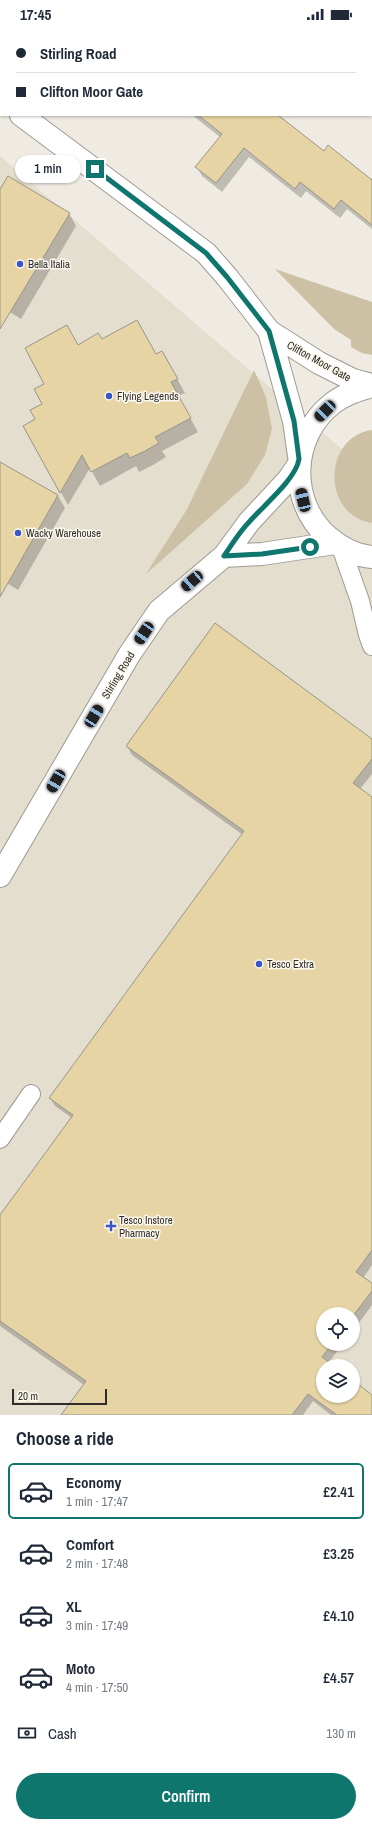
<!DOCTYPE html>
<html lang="en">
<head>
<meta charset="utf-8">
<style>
  :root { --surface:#fff; --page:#f6f6f7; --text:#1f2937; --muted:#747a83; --line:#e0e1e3; --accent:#0f766e }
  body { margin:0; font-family:"Archivo Narrow",sans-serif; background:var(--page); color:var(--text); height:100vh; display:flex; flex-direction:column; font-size:15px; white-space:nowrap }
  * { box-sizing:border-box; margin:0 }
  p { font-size:13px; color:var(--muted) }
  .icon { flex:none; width:22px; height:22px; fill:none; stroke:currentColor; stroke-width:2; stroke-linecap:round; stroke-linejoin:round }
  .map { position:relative; height:1387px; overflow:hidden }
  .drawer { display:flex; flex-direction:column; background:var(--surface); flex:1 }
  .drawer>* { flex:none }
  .top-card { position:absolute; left:0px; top:0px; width:372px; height:88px; box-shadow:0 1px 3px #0004; display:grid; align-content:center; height:88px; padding:0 16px; background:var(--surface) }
  .controls { position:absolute; left:316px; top:1279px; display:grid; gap:8px }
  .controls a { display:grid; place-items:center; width:44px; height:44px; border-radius:50%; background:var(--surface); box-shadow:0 1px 3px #0004; font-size:20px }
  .scale { position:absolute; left:12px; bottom:10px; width:95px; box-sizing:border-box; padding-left:4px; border:2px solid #2e2d29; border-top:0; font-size:11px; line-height:14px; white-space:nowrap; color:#2e2d29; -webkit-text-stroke:3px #fcf8ef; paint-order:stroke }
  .end { position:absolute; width:18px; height:18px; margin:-9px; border:5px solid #0f766e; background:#fff; box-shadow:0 0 0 2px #fff }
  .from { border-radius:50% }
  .bubble { position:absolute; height:28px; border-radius:14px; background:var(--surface); box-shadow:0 1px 3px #0004; font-size:13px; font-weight:600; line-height:28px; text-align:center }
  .car { position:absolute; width:12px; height:24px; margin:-12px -6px; border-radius:5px; box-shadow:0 0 3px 1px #0007; background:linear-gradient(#222 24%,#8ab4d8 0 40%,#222 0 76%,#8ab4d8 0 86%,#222 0) }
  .top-card b { display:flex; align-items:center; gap:14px; height:38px; font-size:15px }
  .top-card b+b { border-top:1px solid var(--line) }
  .top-card i { width:10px; height:10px; background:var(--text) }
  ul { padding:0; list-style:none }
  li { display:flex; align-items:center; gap:12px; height:56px; margin:0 8px 6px; padding:0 8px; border:2px solid transparent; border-radius:6px }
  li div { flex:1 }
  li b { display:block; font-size:15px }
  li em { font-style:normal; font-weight:600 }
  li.selected { border-color:var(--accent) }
  li>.icon { width:36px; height:36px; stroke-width:1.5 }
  h2 { padding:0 16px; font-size:18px; line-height:48px }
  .pay { display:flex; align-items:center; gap:10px; height:44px; padding:0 16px; font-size:15px }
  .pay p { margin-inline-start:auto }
  .cta { display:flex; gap:8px; margin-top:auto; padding:8px 16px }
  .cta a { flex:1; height:46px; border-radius:24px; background:var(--accent); color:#fff; font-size:16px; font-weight:600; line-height:46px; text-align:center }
  .status { display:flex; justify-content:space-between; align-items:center; height:28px; padding:0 20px; background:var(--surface); direction:ltr }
  .status svg { height:11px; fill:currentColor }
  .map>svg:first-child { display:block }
  .built { fill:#e4dece; fill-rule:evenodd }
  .green { fill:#cdc1a5 }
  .shadow { fill:#0003 }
  .building { fill:#e6d4a4; stroke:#98958c }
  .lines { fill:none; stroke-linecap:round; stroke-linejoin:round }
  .service-casing { stroke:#9e9a92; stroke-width:20 }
  .minor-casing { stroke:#9e9a92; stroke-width:24 }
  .tertiary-casing { stroke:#9e9a92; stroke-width:24 }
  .service { stroke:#fff; stroke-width:18 }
  .minor { stroke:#fff; stroke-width:22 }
  .tertiary { stroke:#fff; stroke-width:22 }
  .route { stroke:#0f766e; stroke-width:5 }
  .poi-dot { fill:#3a55c7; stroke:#fcf8ef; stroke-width:1.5 }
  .labels { text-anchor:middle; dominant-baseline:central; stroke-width:3; stroke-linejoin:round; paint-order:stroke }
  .poi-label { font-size:11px; fill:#2e2d29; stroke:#fcf8ef; text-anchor:start }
  .street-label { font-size:11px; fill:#2e2d29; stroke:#fcf8ef }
</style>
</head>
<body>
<div class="status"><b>17:45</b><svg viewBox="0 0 49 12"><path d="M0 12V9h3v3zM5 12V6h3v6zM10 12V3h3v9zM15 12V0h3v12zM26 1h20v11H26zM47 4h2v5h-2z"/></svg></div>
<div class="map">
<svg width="372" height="1387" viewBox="0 0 372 1387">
  <rect width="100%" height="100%" fill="#efebe2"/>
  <!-- built -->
  <path class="built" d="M0,128l372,319v940h-372zM323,1286h30v30h-30zM323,1338h30v30h-30z"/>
  <!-- green -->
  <path class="green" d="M275,241l97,33v53l-10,-2 -11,-6v-7l-17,-11z
    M254,342l12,27 6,32 -7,26 -18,29 -101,90 41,-65z
    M372,402v93c-50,-7 -50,-86 0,-93z"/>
  <!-- shadow -->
  <path class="shadow" d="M110,0h64l-65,1z
    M322,0h33l-1,1z
    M192,87h85l47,38 46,27 2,-2v51l-25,-20 -7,9 -34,-27 -5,7 -52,-41 -27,35 -20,-16 -5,-9 23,-30z
    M0,162l69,23 7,13 -55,93 -21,-13z
    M101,312l55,15 14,11 15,27 -7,3 20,36 -36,19 4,6 -13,8 -14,7 -3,-6 -36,20 -10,-18 -22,37 -44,-79 12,-6 7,-16 2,-20 33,-38z
    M0,435l58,33 7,12 -47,82 -18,-11z
    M372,712v34l-12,15 12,9v467l-9,13 9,6v21l-19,26v-17h-30v30h20l-15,19 4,3h-9v30h30v-14l19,14v19h-41l-18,-14 -10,14h-241l22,-30 -84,-59v-110l72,-98 -17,-12 -5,-8 193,-263 -111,-80 -5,-9z"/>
  <!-- building -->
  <path class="building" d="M198,87h80l46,36 4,-6 44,35v45l-31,-25 -7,9 -34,-27 -5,7 -51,-41 -28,35 -21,-16 27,-33z
    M8,148l62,37 -70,116v-140z
    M137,292l19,34 6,-3 16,28 -7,3 20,36 -36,19 4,6 -14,8 -15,7 -3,-5 -36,19 -9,-17 -22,38 -37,-67 12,-7 -5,-9 12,-6 -8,-15 10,-5 -19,-36 42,-23 11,20 20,-12 4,6z
    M0,434l58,33 -58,102z
    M215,595l157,116v20l-19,24 19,14v453l-16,22 16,11v8l-19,25v-2h-30v30h9l-10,13 12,9h-11v30h30v-16l19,15v20h-35l-29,-21 -16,21h-231l25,-34 -86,-60v-106l73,-100 -24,-17 195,-267 -118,-85z"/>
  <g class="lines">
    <defs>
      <path id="service" d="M341,519l19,54 8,34 4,11
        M0,1111l31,-45"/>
      <path id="minor" d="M247,0v1
        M224,528l38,-2 73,-11
        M0,848l129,-221 30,-44 65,-55 25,-34 39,-42 11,-16"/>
      <path id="tertiary" d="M0,71l1,1
        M21,87l185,138 21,24 42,54 50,32 34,17 19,5
        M269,303l25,90 5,35
        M372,358c-14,4 -27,8 -39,17 -43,33 -45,99 -5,134 12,10 28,19 44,20"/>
    </defs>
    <!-- service casing -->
    <use href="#service" class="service-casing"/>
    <!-- minor casing -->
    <use href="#minor" class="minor-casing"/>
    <!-- tertiary casing -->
    <use href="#tertiary" class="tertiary-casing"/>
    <!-- service -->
    <use href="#service" class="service"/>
    <!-- minor -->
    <use href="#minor" class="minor"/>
    <!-- tertiary -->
    <use href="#tertiary" class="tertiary"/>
  </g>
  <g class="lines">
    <!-- route -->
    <path class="route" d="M95,141l111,84 21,24 42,54 25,90 5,38c-3,20 -35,46 -49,62 -10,10 -18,23 -26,35l38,-2 48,-7"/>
  </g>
  <!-- markers -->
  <g class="poi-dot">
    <circle cx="20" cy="236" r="4"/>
    <circle cx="109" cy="368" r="4"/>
    <circle cx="18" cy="505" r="4"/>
    <circle cx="259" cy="936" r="4"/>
    <path d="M109 1192h4v4h4v4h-4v4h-4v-4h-4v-4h4z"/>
  </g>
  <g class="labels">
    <!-- poi labels -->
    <g class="poi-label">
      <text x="28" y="236">Bella Italia</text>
      <text x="117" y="368">Flying Legends</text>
      <text x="26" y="505">Wacky Warehouse</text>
      <text x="267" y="936">Tesco Extra</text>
      <text x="119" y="1192">Tesco Instore<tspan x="119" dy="13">Pharmacy</tspan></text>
    </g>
    <!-- street labels -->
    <g class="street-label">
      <text transform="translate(319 333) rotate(29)">Clifton Moor Gate</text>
      <text transform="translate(118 647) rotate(-59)">Stirling Road</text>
    </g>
  </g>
</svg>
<div class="controls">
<a><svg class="icon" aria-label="locate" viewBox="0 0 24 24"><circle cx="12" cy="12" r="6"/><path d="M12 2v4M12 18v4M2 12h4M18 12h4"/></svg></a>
<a><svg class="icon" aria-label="layers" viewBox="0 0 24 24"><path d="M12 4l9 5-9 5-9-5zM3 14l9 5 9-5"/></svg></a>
</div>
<div class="scale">20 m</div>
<i class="end from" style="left:310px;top:519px"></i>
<i class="end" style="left:95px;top:141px"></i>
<div class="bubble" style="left:15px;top:127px;width:66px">1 min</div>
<i class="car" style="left:325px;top:383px;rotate:225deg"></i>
<i class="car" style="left:303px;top:472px;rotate:347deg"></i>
<i class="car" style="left:192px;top:553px;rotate:229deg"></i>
<i class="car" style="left:144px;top:605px;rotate:214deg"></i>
<i class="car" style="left:94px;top:688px;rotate:31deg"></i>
<i class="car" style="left:56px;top:753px;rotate:210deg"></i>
<div class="top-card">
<b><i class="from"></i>Stirling Road</b>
<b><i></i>Clifton Moor Gate</b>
</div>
</div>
<section class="drawer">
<h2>Choose a ride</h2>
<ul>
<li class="selected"><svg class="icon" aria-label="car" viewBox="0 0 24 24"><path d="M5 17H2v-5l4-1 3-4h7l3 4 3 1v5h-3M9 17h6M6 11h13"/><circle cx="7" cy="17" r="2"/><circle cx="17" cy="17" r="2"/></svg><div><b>Economy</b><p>1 min · 17:47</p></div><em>£2.41</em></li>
<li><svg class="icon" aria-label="car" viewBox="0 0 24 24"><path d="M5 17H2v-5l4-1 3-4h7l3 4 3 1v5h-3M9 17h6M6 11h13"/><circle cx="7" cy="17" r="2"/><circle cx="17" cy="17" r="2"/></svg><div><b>Comfort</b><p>2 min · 17:48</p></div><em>£3.25</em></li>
<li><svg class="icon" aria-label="car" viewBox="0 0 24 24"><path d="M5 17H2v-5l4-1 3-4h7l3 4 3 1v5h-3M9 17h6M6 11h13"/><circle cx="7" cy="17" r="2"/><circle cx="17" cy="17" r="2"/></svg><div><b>XL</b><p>3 min · 17:49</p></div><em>£4.10</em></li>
<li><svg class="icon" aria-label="car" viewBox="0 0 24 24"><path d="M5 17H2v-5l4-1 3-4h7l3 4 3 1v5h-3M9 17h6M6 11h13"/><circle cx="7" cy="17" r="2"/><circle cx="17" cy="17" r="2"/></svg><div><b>Moto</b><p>4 min · 17:50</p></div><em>£4.57</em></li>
</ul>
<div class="pay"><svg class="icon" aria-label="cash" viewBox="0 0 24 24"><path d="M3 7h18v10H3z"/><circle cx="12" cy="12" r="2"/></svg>Cash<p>130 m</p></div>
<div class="cta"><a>Confirm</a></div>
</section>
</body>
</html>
